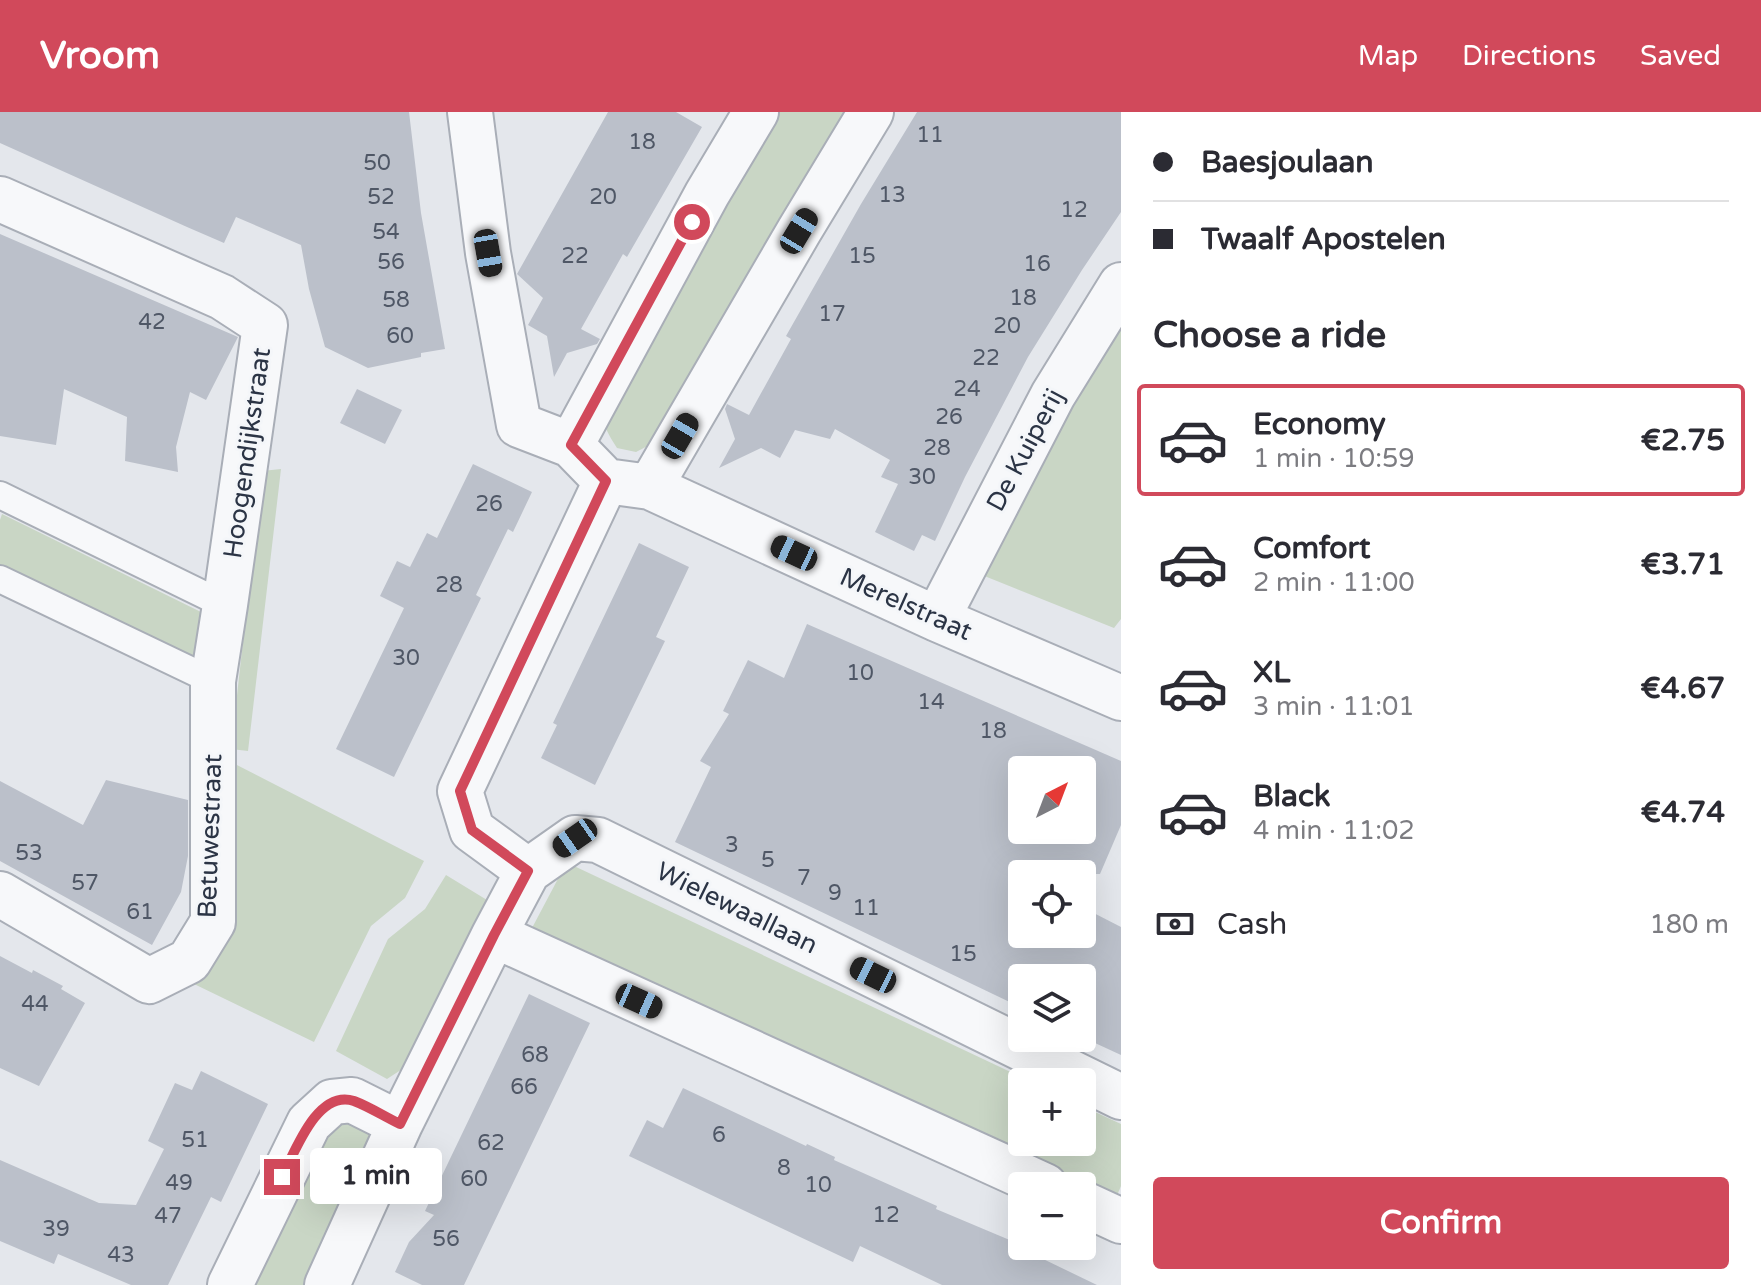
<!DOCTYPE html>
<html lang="en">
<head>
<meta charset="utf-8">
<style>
  :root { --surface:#fff; --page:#f7f7f7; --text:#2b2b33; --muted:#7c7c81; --line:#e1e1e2; --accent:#d1495b }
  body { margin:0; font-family:"Varela Round",sans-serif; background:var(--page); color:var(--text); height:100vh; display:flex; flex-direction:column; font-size:30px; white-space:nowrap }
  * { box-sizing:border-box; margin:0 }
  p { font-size:26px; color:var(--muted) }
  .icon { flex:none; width:44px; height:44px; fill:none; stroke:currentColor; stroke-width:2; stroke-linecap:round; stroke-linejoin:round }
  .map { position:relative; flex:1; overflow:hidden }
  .side { display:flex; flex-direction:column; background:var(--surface); width:640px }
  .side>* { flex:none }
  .top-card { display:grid; align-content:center; height:176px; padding:0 32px; background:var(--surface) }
  .needle { width:52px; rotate:42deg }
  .fabs { position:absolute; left:1008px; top:644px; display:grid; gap:16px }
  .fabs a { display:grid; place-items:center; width:88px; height:88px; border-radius:8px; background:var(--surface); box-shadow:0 8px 32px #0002; font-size:40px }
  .end { position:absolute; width:36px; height:36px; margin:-18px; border:10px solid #d1495b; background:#fff; box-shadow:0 0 0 4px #fff }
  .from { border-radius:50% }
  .bubble { position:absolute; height:56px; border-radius:8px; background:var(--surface); box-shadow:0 8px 32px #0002; font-size:26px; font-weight:700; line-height:56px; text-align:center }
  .car { position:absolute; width:24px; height:48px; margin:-24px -12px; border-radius:10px; box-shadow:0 0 6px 2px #0007; background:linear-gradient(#222 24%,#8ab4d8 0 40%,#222 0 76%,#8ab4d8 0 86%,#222 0) }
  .top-card b { display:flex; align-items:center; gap:28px; height:76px; font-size:30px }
  .top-card b+b { border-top:2px solid var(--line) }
  .top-card i { width:20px; height:20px; background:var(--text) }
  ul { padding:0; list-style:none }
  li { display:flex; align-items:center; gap:24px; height:112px; margin:0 16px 12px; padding:0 16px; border:4px solid transparent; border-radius:8px }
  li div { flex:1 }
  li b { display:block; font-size:30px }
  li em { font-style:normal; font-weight:700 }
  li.on { border-color:var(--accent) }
  li>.icon { width:72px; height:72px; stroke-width:1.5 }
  h2 { padding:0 32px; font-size:36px; line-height:96px }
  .pay { display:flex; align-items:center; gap:20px; height:88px; padding:0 32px; font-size:30px }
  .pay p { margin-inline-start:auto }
  .button { display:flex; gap:16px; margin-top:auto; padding:16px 32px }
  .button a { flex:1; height:92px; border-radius:8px; background:var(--accent); color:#fff; font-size:32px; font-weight:700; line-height:92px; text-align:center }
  header { display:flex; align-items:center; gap:48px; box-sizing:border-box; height:112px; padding:0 40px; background:var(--accent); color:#fff }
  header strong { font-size:38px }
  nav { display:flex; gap:44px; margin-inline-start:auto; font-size:28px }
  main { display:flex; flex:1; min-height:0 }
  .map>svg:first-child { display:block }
  .green { fill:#c9d6c5 }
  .building { fill:#bbc0ca; fill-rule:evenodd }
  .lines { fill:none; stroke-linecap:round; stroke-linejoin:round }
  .lane-casing { stroke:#a9aeb7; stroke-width:30 }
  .street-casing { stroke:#a9aeb7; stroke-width:48 }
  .lane { stroke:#f7f8fa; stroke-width:26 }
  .street { stroke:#f7f8fa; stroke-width:44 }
  .route { stroke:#d1495b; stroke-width:10 }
  .labels { text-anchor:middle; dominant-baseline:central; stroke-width:6; stroke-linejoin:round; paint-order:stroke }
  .number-label { font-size:22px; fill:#4f5766 }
  .street-label { font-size:26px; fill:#2b3445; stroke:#f4f6f9 }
</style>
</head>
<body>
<header>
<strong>Vroom</strong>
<nav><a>Map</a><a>Directions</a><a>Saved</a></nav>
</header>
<main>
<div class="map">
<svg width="1121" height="1173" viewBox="0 0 1121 1173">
  <rect width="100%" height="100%" fill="#e4e7ec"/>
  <!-- green -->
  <path class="green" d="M779,0h80l-198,327 -25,13 -19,-4c-18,-28 -15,-28 -3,-58z
    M1121,201v306l-7,9 -142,-57z
    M281,357l-33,282 -17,-2 31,-278z
    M2,402l203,100 -8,45 -197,-93v-46z
    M233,651l191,98 -19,37 -34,28 -57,116 -122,-59z
    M574,754l458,216h-10v60h60v-36l39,18v62l-8,19 -142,-65 -439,-212 28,-53z
    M446,763l41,25 -71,160 -29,19 -51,-28 52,-112 37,-30z
    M349,1010l20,11 9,12 -69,140h-61l70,-144 17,-18z"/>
  <!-- building -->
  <path class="building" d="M0,0h409l12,101 24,136 -24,4v4l-53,11 -43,-21 -16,-58 -8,-44 -65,-28 -12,26 -37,-16 -187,-84z
    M608,0h68l26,15 -75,130 -4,-3 -42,75 19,10 -3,5 -30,9 -13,24 -7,-41 -19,-11 15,-27 -26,-24z
    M917,0h204v100l-39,58 -54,87 -63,120 -30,64 -13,-6 -8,16 -39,-19 23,-48 -17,-7 9,-17 -55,-31 -5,10 -35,-9 -15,28 -19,-10 -42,20 16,-29 -10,-30 2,-5 22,11 42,-76 -5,-3 75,-132z
    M0,122l238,103 -32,63 -16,-8 -14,55 2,25 -53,-11 2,-44 -63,-28 -8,56 -56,-9z
    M357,277l45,21 -17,34 -45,-21z
    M473,352l59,28 -19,40 -5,-3 -32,66 5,3 -87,179 -58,-28 68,-141 -24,-12 17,-35 13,6 17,-34 10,5z
    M639,431l50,24 -33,70 9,4 -70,144 -54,-27 16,-33 -4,-2z
    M807,512l314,137v64l-21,49h-81l3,1v59h60v-27l39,20v128l-39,-18v-59h-60v30l-347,-166 36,-75 -11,-6 29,-47 -6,-3 25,-51 36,18zM1022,658h60v60h-60z
    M106,668l82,20v56l-7,36 -29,53 -152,-84v-80l83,44z
    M0,844l32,17 1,-3 30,16 -2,3 24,14 -46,83 -39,-18z
    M529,882l61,29 -126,262h-42l-27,-13 14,-30 25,-27 -9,-4z
    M201,959l67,33 -47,98 -10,-5 -43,88h-37l-73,-31 -4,10 -54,-23v-81l99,43 37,2 28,-56 -16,-8 27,-58 17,7z
    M683,976l123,58 1,-2 28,13 -1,3 103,46 -1,3 76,32 28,14 -1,2 58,28h-155l-82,-39 -7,16 -224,-106 18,-36 16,8z"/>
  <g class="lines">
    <defs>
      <path id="lane" d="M0,383l225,110
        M0,467l213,102"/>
      <path id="street" d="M470,0l18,141 31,172 52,20 35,36 44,6 287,132 184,79
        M0,87l222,98 43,28 -40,280 -12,76v241l-24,39 -40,20 -149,-87
        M571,333l136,-251 49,-82
        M650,375l149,-256 72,-119
        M937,507l116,-224 68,-110
        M528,759l-56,-41 -12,-39 146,-310
        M494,823l551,251
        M1082,1091l39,18
        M230,1173l79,-162 23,-21 20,-2 48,24
        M327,1173l73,-161 94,-189 34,-64 47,-33 23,2 523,257"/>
    </defs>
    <!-- lane casing -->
    <use href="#lane" class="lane-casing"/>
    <!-- street casing -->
    <use href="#street" class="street-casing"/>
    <!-- lane -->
    <use href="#lane" class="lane"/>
    <!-- street -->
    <use href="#street" class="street"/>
  </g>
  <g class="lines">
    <!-- route -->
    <path class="route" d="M282,1065c13,-25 35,-88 72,-76 16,6 31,16 46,23l94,-189 34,-64 -56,-41 -12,-39 146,-310 -35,-36 121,-223"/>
  </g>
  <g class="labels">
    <!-- number labels -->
    <g class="number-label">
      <text x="930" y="23">11</text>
      <text x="642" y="30">18</text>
      <text x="377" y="51">50</text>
      <text x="892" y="83">13</text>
      <text x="381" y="85">52</text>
      <text x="603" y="85">20</text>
      <text x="1074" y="98">12</text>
      <text x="386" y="120">54</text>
      <text x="575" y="144">22</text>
      <text x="862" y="144">15</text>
      <text x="391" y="150">56</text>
      <text x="1037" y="152">16</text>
      <text x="1023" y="186">18</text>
      <text x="396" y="188">58</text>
      <text x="832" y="202">17</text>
      <text x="152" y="210">42</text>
      <text x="1007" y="214">20</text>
      <text x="400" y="224">60</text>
      <text x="986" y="246">22</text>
      <text x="967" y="277">24</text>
      <text x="949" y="305">26</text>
      <text x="937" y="336">28</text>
      <text x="922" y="365">30</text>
      <text x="489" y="392">26</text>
      <text x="449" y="473">28</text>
      <text x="406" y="546">30</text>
      <text x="860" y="561">10</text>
      <text x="931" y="590">14</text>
      <text x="993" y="619">18</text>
      <text x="732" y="733">3</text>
      <text x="29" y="741">53</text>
      <text x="768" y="748">5</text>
      <text x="804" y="766">7</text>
      <text x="85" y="771">57</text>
      <text x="835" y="781">9</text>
      <text x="866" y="796">11</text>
      <text x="140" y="800">61</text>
      <text x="963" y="842">15</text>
      <text x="35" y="892">44</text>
      <text x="535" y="943">68</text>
      <text x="524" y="975">66</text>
      <text x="719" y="1023">6</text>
      <text x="195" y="1028">51</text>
      <text x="491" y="1031">62</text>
      <text x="784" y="1056">8</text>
      <text x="474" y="1067">60</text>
      <text x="179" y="1071">49</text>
      <text x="818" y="1073">10</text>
      <text x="886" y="1103">12</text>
      <text x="168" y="1104">47</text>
      <text x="56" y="1117">39</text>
      <text x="446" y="1127">56</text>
      <text x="121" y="1143">43</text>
    </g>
    <!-- street labels -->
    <g class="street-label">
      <text transform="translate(1025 338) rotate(-62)">De Kuiperij</text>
      <text transform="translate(247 341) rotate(-82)">Hoogendijkstraat</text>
      <text transform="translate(906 492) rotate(24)">Merelstraat</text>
      <text transform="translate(210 724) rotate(-88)">Betuwestraat</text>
      <text transform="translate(737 796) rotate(26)">Wielewaallaan</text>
    </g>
  </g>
</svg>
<div class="fabs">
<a><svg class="needle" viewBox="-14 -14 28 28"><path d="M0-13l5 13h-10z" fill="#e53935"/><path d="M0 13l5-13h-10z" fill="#7c7c81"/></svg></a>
<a><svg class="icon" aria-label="locate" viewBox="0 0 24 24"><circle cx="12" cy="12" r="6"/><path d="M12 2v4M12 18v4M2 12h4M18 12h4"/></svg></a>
<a><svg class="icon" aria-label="layers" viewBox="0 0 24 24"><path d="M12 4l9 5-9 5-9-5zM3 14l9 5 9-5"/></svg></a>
<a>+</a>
<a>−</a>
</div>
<i class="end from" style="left:692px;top:110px"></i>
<i class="end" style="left:282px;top:1065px"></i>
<div class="bubble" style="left:310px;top:1036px;width:132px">1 min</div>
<i class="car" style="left:799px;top:119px;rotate:31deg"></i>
<i class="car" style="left:488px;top:141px;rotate:170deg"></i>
<i class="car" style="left:680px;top:324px;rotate:30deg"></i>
<i class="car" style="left:794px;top:441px;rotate:295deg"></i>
<i class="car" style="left:575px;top:726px;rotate:235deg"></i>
<i class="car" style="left:873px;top:863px;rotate:296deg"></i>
<i class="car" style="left:639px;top:889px;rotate:114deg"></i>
</div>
<section class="side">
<div class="top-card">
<b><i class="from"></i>Baesjoulaan</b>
<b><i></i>Twaalf Apostelen</b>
</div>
<h2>Choose a ride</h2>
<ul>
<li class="on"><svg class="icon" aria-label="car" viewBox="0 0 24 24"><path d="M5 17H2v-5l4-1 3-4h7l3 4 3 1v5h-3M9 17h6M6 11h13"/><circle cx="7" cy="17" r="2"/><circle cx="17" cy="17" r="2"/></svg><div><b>Economy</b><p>1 min · 10:59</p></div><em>€2.75</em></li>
<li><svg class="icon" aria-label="car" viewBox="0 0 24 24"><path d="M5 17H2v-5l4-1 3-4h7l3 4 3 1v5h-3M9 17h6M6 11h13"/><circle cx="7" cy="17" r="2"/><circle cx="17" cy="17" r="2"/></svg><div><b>Comfort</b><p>2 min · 11:00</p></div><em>€3.71</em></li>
<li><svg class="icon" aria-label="car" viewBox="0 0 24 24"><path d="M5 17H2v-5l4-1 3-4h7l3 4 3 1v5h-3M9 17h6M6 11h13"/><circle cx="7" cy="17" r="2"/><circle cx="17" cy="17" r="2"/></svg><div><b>XL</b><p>3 min · 11:01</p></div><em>€4.67</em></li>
<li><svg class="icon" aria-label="car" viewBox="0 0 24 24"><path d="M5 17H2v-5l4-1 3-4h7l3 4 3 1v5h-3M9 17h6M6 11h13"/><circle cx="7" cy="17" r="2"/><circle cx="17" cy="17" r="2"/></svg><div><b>Black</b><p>4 min · 11:02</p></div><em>€4.74</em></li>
</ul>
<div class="pay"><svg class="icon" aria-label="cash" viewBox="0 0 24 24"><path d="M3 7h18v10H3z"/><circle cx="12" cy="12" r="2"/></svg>Cash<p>180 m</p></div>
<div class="button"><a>Confirm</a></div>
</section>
</main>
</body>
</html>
